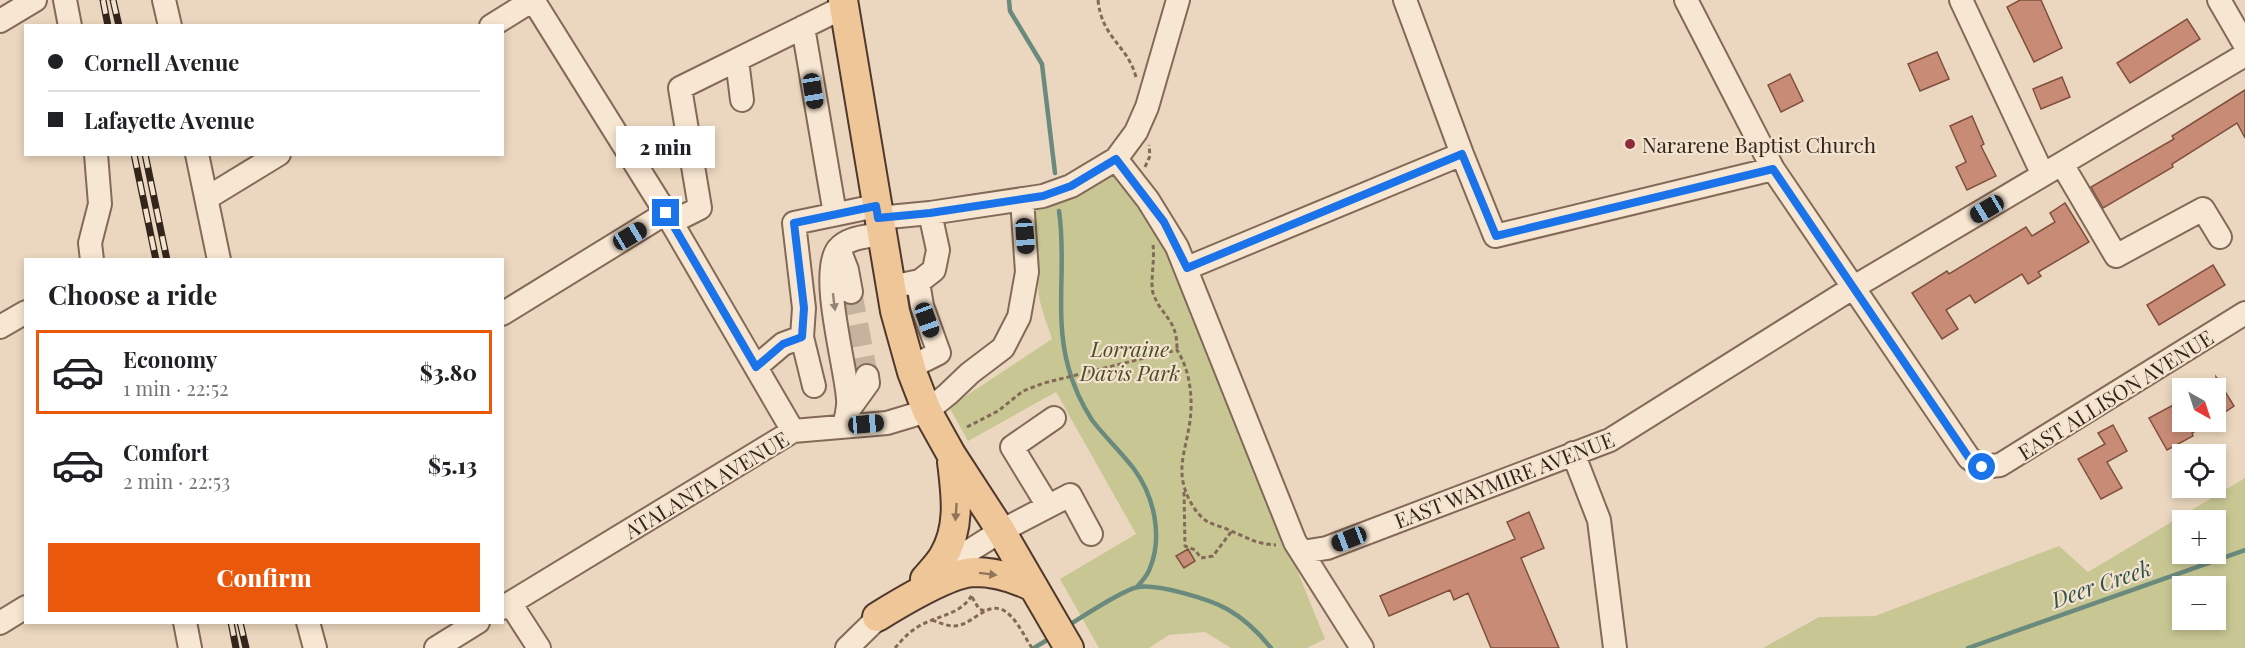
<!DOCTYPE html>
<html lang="en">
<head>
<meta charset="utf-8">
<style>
  :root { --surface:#fff; --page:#f6f6f6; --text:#202124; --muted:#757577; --line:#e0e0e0; --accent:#ea580c }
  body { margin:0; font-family:"Playfair Display",serif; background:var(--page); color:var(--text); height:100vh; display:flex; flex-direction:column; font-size:22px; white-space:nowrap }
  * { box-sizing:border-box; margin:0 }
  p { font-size:20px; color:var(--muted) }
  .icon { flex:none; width:33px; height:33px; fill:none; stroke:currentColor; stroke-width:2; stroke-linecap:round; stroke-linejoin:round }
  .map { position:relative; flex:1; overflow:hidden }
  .drawer { position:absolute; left:24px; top:258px; width:480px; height:366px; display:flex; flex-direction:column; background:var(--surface); border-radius:0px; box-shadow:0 3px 9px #0003 }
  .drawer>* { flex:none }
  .hud { position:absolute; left:24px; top:24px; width:480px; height:132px; border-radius:0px; box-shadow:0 3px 9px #0003; display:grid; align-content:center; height:132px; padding:0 24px; background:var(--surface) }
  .needle { width:39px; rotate:141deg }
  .controls { position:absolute; left:2172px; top:378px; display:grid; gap:12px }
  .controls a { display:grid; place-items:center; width:54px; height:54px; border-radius:0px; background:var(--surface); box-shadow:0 3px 9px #0003; font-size:30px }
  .end { position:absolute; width:27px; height:27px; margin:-14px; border:8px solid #1a73e8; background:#fff; box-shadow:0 0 0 3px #fff }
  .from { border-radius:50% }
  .bubble { position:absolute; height:42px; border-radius:0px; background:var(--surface); box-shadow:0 3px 9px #0003; font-size:20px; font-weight:800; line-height:42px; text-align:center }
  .car { position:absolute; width:18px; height:36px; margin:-18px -9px; border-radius:8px; box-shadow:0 0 4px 2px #0007; background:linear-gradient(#222 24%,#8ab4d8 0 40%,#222 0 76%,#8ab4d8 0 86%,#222 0) }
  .hud b { display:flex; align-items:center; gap:21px; height:57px; font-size:22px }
  .hud b+b { border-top:2px solid var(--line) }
  .hud i { width:15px; height:15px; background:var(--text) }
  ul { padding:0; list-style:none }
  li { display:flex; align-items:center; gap:18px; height:84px; margin:0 12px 9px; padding:0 12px; border:3px solid transparent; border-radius:0px }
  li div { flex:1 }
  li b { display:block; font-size:22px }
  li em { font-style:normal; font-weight:800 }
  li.selected { border-color:var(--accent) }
  li>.icon { width:54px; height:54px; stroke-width:1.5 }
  h2 { padding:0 24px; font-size:27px; line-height:72px }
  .primary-button { display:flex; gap:12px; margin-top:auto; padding:12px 24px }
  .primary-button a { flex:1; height:69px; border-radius:0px; background:var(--accent); color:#fff; font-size:24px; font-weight:800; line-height:69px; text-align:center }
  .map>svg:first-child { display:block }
  .green { fill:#c8c794; fill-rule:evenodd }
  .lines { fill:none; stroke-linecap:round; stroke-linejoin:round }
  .stream { stroke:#6a8a7d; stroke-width:4.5 }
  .building { fill:#c88c76; stroke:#80503f; stroke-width:1.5 }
  .minor-tunnel { stroke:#c6b39e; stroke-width:22; stroke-dasharray:22 11; stroke-linecap:butt }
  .minor-casing { stroke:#836958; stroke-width:26 }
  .major-casing { stroke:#50382d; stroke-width:32 }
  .path { stroke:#836958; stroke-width:3; stroke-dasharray:4.5 3; stroke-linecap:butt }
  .minor { stroke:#f7e6d1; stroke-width:22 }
  .major { stroke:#eec697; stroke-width:28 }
  .rail-casing { stroke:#33241c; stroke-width:7 }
  .rail { stroke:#f3e3ce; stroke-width:4.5; stroke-dasharray:14; stroke-linecap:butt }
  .oneway { fill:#958576 }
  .oneway2 { fill:#90755a }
  .route { stroke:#1a73e8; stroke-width:8 }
  .poi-dot { fill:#8e2b3b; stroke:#f3e3ce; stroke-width:2 }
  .labels { text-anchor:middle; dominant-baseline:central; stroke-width:4.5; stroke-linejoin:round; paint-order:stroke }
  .poi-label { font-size:21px; fill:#33241c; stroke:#f3e3ce; text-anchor:start }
  .park-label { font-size:21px; font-style:italic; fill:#4a4e24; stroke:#f3e3ce }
  .street-label { font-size:21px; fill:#33241c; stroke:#f3e3ce }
  .water-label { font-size:22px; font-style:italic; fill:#2c524a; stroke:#f3e3ce }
</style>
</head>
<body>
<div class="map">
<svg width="2245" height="648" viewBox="0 0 2245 648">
  <rect width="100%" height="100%" fill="#ebd7bf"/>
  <!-- green -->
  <path class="green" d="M1111,176l7,2 38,45 169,416 -18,9h-76l-26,-16 -36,3 -20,13h-50l-39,-69 76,-45 -80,-142 -88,49 -19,-34 103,-68c-5,-17 -19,-47 -12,-63l-10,-69 34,-7z
    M2245,478v170h-482l56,-31 56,-1 184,-70 29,26zM2182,520h34v34h-34zM2182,586h34v34h-34z"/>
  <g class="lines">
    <!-- stream -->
    <path class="stream" d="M1009,0l1,11 32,53 13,109
      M1059,211c8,51 -5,104 9,155 5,19 13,37 24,54 13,17 29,32 42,49 20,27 29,67 16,99 -2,7 -8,13 -13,19
      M1066,627c16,-10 56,-37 72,-40 21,-3 71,12 89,22 18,10 32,24 44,39
      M1034,648l18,-11
      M1968,648l277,-98"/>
  </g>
  <!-- building -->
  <path class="building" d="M2020,0h21l21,48 -28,14 -27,-55z
    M2187,19l13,20 -70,44 -13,-20z
    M1937,52l12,27 -29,12 -12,-27z
    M1790,74l13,27 -22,11 -13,-27z
    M2062,77l8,20 -29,12 -8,-20z
    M2245,90v48l-8,-15 -65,41 1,3 -70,41 -12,-21 83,-48 -2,-3z
    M1972,116l12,28 -3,2 15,30 -29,14 -11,-23 10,-5 -16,-36z
    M2065,203l24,39 -51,30 3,4 -13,8 -6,-10 -47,29 -5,-8 -24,15 12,19 -16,10 -30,-46 35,-22 2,3 77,-47 6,9 23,-14 -5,-9z
    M2213,265l12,20 -66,40 -12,-20z
    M2216,377l18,29 -18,12z
    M2175,404l7,13v5h28l-18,11 1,3 -26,14 -18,-32z
    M2113,425l14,26 -20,11 15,26 -21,11 -23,-40 27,-15 -7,-11z
    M1529,512l15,36 -23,10 38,90h-68l-23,-55 -14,7 -4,-10 -61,26 -9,-20 135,-57 -8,-17z
    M1188,549l7,12 -11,7 -8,-12z"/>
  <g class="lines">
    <!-- minor-tunnel -->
    <path class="minor-tunnel" d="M851,292l16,84"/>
    <defs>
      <path id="minor" d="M65,0l5,26
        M164,0l6,26
        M1405,0l57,154 33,82 278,-67
        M1686,0l87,169 196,289 13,9 18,-2 245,-152
        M1961,0l82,175
        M2219,0l26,45
        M0,21l35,-21
        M491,26l42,-26 133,213 127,218
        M803,27l32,187
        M737,60l5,40
        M197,154l22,106
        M1116,159l32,41 29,47 118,295 67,106
        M2062,164l54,92 87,-47 17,28
        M207,198l72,-44
        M878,218l52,-5 113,-17 28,-10 45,-27 20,-27 11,-25 31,-107
        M672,222l28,-14 -20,-120 164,-81
        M839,249l8,21 4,22
        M92,260l-2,-17 10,-39 -4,-50
        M1187,268l275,-114
        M890,287l30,-6 14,-11 4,-20 -8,-37
        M502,314l164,-101
        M0,327l26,-15
        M802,337l12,49
        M756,367l27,-23 19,-7 2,-29 -10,-85 82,-17
        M911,367l28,-14 -17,-47 -4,-24
        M847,412l21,-29 -1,-7
        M844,426c2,-9 5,-18 4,-27 -2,-33 -29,-125 -10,-150 10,-12 29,-12 43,-15
        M1573,453l26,67 16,128
        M1048,506l-36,-59 42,-29
        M1302,552l25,-4 283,-108 244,-153 391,-232
        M934,573l67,-42 69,-36 21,39
        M510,603l29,45
        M502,608l291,-177 94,-8 40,-12 21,-17 22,-21 33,-25 16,-31 8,-45 -5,-73
        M185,622l5,26
        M308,622l7,26
        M0,623l26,-16
        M436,648l42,-26
        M847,648l42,-41"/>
      <path id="major" d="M843,0l52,311 17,61 15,39 24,43 50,77 68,117
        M925,579c6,-7 13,-14 18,-22 18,-30 13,-62 9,-95
        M877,617c23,-14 71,-44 97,-45 20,0 41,6 59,15"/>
    </defs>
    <!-- minor casing -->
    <use href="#minor" class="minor-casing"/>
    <!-- major casing -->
    <use href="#major" class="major-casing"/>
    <!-- path -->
    <path class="path" d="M1098,0c4,39 29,44 38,77
      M1145,167l5,-11 -1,-11
      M1153,245c2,15 -3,38 0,48 9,25 24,25 24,56
      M967,427l31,-16 25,-20 21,-8 133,-33c13,20 16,47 13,71 -4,30 -16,50 0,80 4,8 10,16 18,21 6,3 14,5 21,8 19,8 27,14 47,15
      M1184,492l1,54 10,4 6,8 12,-2 18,-24
      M972,597l7,12 6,2
      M932,620c8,3 15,6 23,6 17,-1 31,-24 48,-16 13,7 21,26 29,38
      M895,648c6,-7 13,-15 21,-20 19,-13 46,-12 57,-35"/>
    <!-- minor -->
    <use href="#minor" class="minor"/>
    <!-- major -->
    <use href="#major" class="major"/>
    <defs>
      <path id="rail" d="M103,0l5,26
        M113,0l6,26
        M134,154l22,106
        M145,154l22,106
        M231,622l5,26
        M240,622l6,26"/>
    </defs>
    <!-- rail casing -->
    <use href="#rail" class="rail-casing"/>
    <!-- rail -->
    <use href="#rail" class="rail"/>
  </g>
  <!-- one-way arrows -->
  <defs><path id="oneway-solid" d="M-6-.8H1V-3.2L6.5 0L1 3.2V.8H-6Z" transform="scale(1.5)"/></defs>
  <use class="oneway" href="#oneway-solid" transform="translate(834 302) rotate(83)"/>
  <g class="oneway2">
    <use href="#oneway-solid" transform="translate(956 512) rotate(94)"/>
    <use href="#oneway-solid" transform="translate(988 574) rotate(7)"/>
  </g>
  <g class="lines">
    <!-- route -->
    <path class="route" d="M666,213l90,154 27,-23 19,-7 2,-29 -10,-85 82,-17 2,12 52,-5 113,-17 28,-10 45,-27 48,63 23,46 275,-114 34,82 277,-67 196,289 13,9"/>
  </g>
  <!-- markers -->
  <circle class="poi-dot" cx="1630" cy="144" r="6"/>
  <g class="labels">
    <!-- poi labels -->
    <g class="poi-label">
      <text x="1642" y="144">Nararene Baptist Church</text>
    </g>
    <!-- park labels -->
    <g class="park-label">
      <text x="1130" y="348">Lorraine<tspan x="1130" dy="24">Davis Park</tspan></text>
    </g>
    <!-- street labels -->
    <g class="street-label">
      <text transform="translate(2115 394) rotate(-32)">EAST ALLISON AVENUE</text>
      <text transform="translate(1504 479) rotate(-21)">EAST WAYMIRE AVENUE</text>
      <text transform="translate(706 484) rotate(-31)">ATALANTA AVENUE</text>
    </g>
    <!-- water labels -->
    <g class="water-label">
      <text transform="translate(2101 583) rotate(-19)">Deer Creek</text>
    </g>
  </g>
</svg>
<div class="controls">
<a><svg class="needle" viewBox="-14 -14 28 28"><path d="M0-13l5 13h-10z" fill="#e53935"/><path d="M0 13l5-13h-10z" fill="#757577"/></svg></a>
<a><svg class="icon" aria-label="locate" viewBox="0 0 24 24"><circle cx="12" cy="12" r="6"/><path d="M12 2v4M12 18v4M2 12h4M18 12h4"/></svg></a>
<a>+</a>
<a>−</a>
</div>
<i class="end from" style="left:1982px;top:467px"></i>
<i class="end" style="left:666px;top:213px"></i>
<div class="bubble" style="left:616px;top:126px;width:99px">2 min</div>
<i class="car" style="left:813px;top:91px;rotate:171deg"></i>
<i class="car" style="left:1987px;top:209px;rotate:239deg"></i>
<i class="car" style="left:630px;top:236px;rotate:59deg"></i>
<i class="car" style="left:1025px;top:236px;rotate:176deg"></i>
<i class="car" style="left:927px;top:320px;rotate:160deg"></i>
<i class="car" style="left:866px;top:424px;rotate:85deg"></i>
<i class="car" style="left:1349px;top:539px;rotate:249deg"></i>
<div class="hud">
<b><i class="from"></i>Cornell Avenue</b>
<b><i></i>Lafayette Avenue</b>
</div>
<section class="drawer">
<h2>Choose a ride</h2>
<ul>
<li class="selected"><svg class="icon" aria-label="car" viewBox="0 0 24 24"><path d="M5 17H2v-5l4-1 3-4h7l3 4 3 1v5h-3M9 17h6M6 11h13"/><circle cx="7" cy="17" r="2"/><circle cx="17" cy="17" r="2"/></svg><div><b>Economy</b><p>1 min · 22:52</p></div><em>$3.80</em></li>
<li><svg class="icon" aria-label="car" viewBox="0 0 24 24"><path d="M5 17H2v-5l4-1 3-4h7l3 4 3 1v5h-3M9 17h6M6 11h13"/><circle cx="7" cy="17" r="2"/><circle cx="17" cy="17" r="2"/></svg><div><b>Comfort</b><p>2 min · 22:53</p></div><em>$5.13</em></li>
</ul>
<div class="primary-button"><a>Confirm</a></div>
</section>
</div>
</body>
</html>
